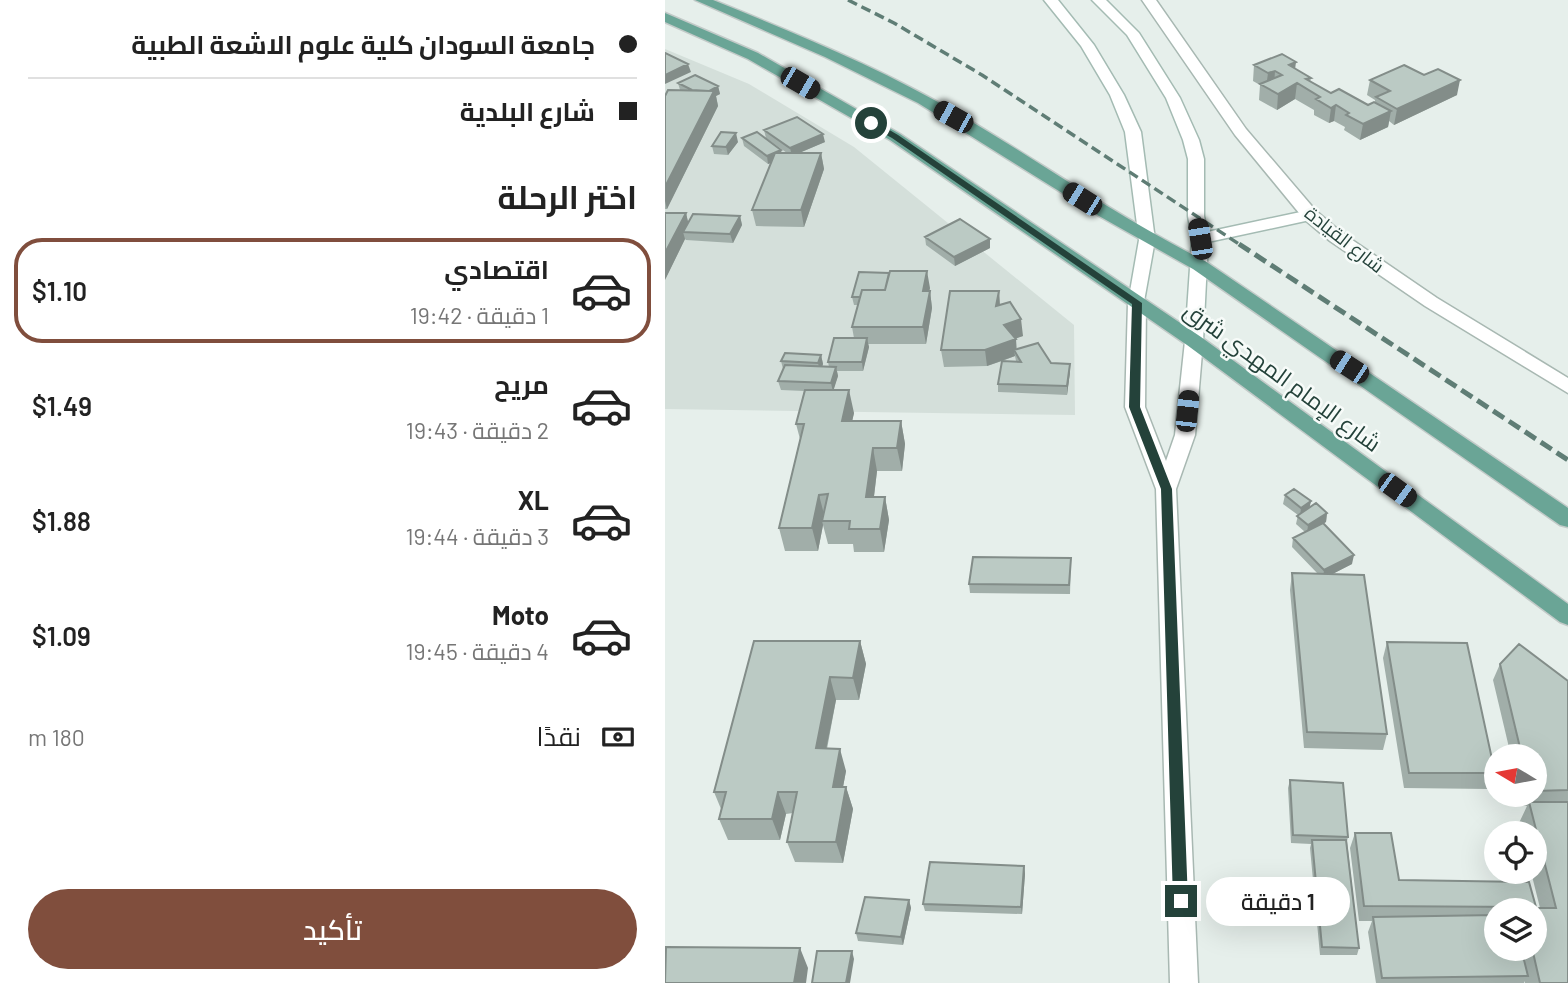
<!DOCTYPE html>
<html lang="ar">
<head>
<meta charset="utf-8">
<style>
  :root { --surface:#fff; --page:#f2f2f2; --text:#222; --muted:#767676; --line:#e0e0e0; --accent:#804e3d }
  body { margin:0; font-family:Barlow,Cairo,sans-serif; background:var(--page); color:var(--text); direction:rtl; height:100vh; display:flex; flex-direction:column; font-size:26px; white-space:nowrap }
  * { box-sizing:border-box; margin:0 }
  p { font-size:23px; color:var(--muted) }
  .icon { flex:none; width:38px; height:38px; fill:none; stroke:currentColor; stroke-width:2; stroke-linecap:round; stroke-linejoin:round }
  .map { position:relative; flex:1; overflow:hidden; direction:ltr }
  .side { display:flex; flex-direction:column; background:var(--surface); width:665px }
  .side>* { flex:none }
  .hud { display:grid; align-content:center; height:154px; padding:0 28px; background:var(--surface) }
  .needle { width:46px; rotate:280deg }
  .buttons { position:absolute; left:819px; top:744px; display:grid; gap:14px }
  .buttons a { display:grid; place-items:center; width:63px; height:63px; border-radius:50%; background:var(--surface); box-shadow:0 7px 28px #0002; font-size:35px }
  .end { position:absolute; width:32px; height:32px; margin:-16px; border:9px solid #24423a; background:#fff; box-shadow:0 0 0 4px #fff }
  .from { border-radius:50% }
  .bubble { position:absolute; height:49px; border-radius:24px; background:var(--surface); box-shadow:0 7px 28px #0002; font-size:23px; font-weight:600; line-height:49px; text-align:center; direction:rtl }
  .car { position:absolute; width:21px; height:42px; margin:-21px -10px; border-radius:9px; box-shadow:0 0 5px 2px #0007; background:linear-gradient(#222 24%,#8ab4d8 0 40%,#222 0 76%,#8ab4d8 0 86%,#222 0) }
  .hud b { display:flex; align-items:center; gap:24px; height:66px; font-size:26px }
  .hud b+b { border-top:2px solid var(--line) }
  .hud i { width:18px; height:18px; background:var(--text) }
  ul { padding:0; list-style:none }
  li { display:flex; align-items:center; gap:21px; height:105px; margin:0 14px 10px; padding:0 14px; border:4px solid transparent; border-radius:28px }
  li div { flex:1 }
  li b { display:block; font-size:26px }
  li em { font-style:normal; font-weight:600 }
  li.current { border-color:var(--accent) }
  li>.icon { width:63px; height:63px; stroke-width:1.5 }
  h2 { padding:0 28px; font-size:32px; line-height:84px }
  .pay { display:flex; align-items:center; gap:18px; height:77px; padding:0 28px; font-size:26px }
  .pay p { margin-inline-start:auto }
  .primary-button { display:flex; gap:14px; margin-top:auto; padding:14px 28px }
  .primary-button a { flex:1; height:80px; border-radius:42px; background:var(--accent); color:#fff; font-size:28px; font-weight:600; line-height:80px; text-align:center }
  main { display:flex; flex:1; min-height:0 }
  .map>svg:first-child { display:block }
  .built { fill:#d4dfda }
  .lines { fill:none; stroke-linecap:round; stroke-linejoin:round }
  .tertiary-casing { stroke:#a8b8b2; stroke-width:3 }
  .secondary-casing { stroke:#a4bbb3; stroke-width:3 }
  .primary-casing { stroke:#c2cac8; stroke-width:3 }
  .tertiary { fill:#fff; fill-rule:evenodd }
  .secondary { fill:#fff; fill-rule:evenodd }
  .primary { fill:#6aa596; fill-rule:evenodd }
  .rail-far1 { stroke:#5f7d75; stroke-width:3.5; stroke-dasharray:10 5; stroke-linecap:butt }
  .rail { stroke:#5f7d75; stroke-width:5; stroke-dasharray:13 6; stroke-linecap:butt }
  .wall { fill:#a1aea9; fill-rule:evenodd }
  .shaded-wall { fill:#838d89 }
  .building { fill:#bbcac4; stroke:#838d89; stroke-width:2 }
  .route { fill:#24423a }
  .labels { text-anchor:middle; dominant-baseline:central; stroke-width:5; stroke-linejoin:round; paint-order:stroke }
  .far-street-label { font-size:19px; fill:#24423a; stroke:#f7fbf9 }
  .street-label { font-size:23px; fill:#24423a; stroke:#f7fbf9 }
</style>
</head>
<body>
<main>
<div class="map">
<svg width="903" height="983" viewBox="0 0 903 983">
  <rect width="100%" height="100%" fill="#e6efeb"/>
  <!-- built -->
  <path class="built" d="M0,49l84,35 105,63 220,178 1,90 -410,-6z"/>
  <g class="lines">
    <defs>
      <path id="tertiary" d="M477,0h14l90,129 70,82 26,22 95,65 131,80v15l-143,-87 -95,-65 -26,-22 -69,-84z
        M472,297l9,6 -1,104 21,54 9,-26 10,-94 9,-6 9,6 -8,94 -19,54 22,494h-28l-14,-494 -31,-82 3,-104z"/>
      <path id="secondary" d="M379,0h14l36,45 30,50 17,37 14,108 -12,67 -6,2 -9,-6 11,-63 -14,-108 -15,-37 -29,-49z
        M427,0h14l33,33 41,65 19,42 5,19v57l3,16 103,-22 8,5 -8,5 -102,22 -5,99 -2,4 -7,2 -9,-6 7,-102 -4,-23v-57l-5,-19 -17,-42 -39,-63z"/>
      <path id="primary" d="M30,0h18c84,34 168,68 246,114 83,49 160,104 246,147l363,247v19l-8,-2 -367,-256 -94,-53 -181,-113 -93,-46z
        M0,13l93,40 142,81 301,203 367,267v21l-8,-3 -373,-277 -297,-205 -142,-81 -83,-37z"/>
    </defs>
    <!-- tertiary casing -->
    <use href="#tertiary" class="tertiary-casing"/>
    <!-- secondary casing -->
    <use href="#secondary" class="secondary-casing"/>
    <!-- primary casing -->
    <use href="#primary" class="primary-casing"/>
    <!-- tertiary -->
    <use href="#tertiary" class="tertiary"/>
    <!-- secondary -->
    <use href="#secondary" class="secondary"/>
    <!-- primary -->
    <use href="#primary" class="primary"/>
    <!-- rail-far1 -->
    <path class="rail-far1" d="M183,0l46,23 88,52 260,171"/>
    <!-- rail -->
    <path class="rail" d="M574,244l329,216"/>
  </g>
  <!-- wall -->
  <path class="wall" d="M589,65l41,4 16,9 -1,4 21,11 37,12 7,-3v-2l-8,-5 3,-15 87,15 -63,30 -5,-4 -1,6 -28,13 -16,-10 1,-3 -11,-6 -5,2 -15,-8v-5l-19,-11 -18,11 -18,-10 1,-15 -7,-4z
    M13,83l40,3 2,8 -4,2 2,10 -51,103h-2v-113l15,-6z
    M99,130l61,12 -26,11h22l3,16 -20,58 -48,-1 -4,-16 19,-47 -3,1 -24,-18 -2,-8 40,15h5l-21,-15z
    M73,142l-10,13 -14,-1 -2,-8z
    M21,213l2,10 52,-7 2,9 -9,18 -47,-3 -1,-1 -20,41z
    M260,237l65,11 -35,18 -29,-21z
    M265,288l-1,3h1l2,17 -6,36h-58l1,3 -6,24h-26l1,5 -5,14 21,23 -2,8h49l4,23 -3,27h-25l-3,26h11l4,23 -5,32h-30l-1,-8h-25l-5,-19 -5,26h-33l-6,-23 21,-89 -4,-15 8,-33 -23,-1 -3,-9 5,-12 -2,-8 40,-6 2,9 -1,3h7l-1,-5 26,-24 -2,-11 6,-22h-4l-2,-8z
    M334,291l1,14 23,31 -8,2 1,12 35,13 19,9 -3,23 -69,-3v-8l4,-23 -15,5 -43,1 -3,-17zM350,356l1,5h-14z
    M620,495l26,6 -2,7 18,5 -1,9 -3,1 29,41 -20,10 55,160 -4,16 -79,-2 -14,-158 2,-17 26,1 -26,-27 1,-9 12,-6 -9,-8 2,-9 -15,-11z
    M406,558l-1,36 -100,-1 -1,-9z
    M195,641l6,23 -7,36h-23l-9,49 19,22 -3,16h3l7,22 -10,54 -48,-1 -8,-20 6,-29 -7,1 -6,26h-52l-9,-21 2,-10 -7,-17z
    M722,642l108,131 -6,16 -85,-1 -21,-130z
    M835,664l68,17v302h-43v-2l-1,2h-148l-8,-51 4,-11h-13l-9,-73 5,-15 44,47 141,28 -9,-36h4v-39h-14l-2,-10 8,-17h-4l-3,-12h15v-38h-24l-18,-76zM831,910h39v38h-39z
    M625,780l58,57 -1,4 12,107 -2,7h-37l-10,-107 1,-4 -20,-1 -3,-55z
    M359,866l1,8 -3,40 -97,-3 -2,-7z
    M244,900l2,8 -8,37 -45,-4 -2,-8z"/>
  <!-- shaded-wall -->
  <path class="shaded-wall" d="M631,62l-2,15 -5,-12z
    M23,64l3,8 -26,12v-9z
    M610,71l-1,15 -8,2 2,-15z
    M795,80l-3,15 -63,30 3,-16z
    M632,83l-2,16 -18,11 1,-16z
    M53,86l2,8 -4,2 2,10 -51,103 -2,-8v-14l35,-92z
    M671,105l-2,16 -5,2 2,-15z
    M726,111l-3,16 -28,13 3,-16z
    M71,133l2,9 -10,13 -2,-8z
    M158,134l2,8 -33,14 -2,-8z
    M116,150l2,8 -15,6 -1,-8z
    M156,153l3,16 -20,58 -3,-17z
    M21,213l4,17 -7,2 2,7 -20,41v-27z
    M75,216l2,9 -9,18 -3,-9z
    M325,239v9l-35,18 -1,-9z
    M262,271l3,17 -5,20 -2,-17z
    M265,291l2,17 -6,36 -3,-17z
    M334,291l1,17 -4,-2z
    M356,319l2,17 -17,6 -2,-17z
    M202,338l2,9 -6,24 -1,-9z
    M351,339l1,15 -3,-4 1,6 -28,10 -2,-16z
    M156,355l2,9 -3,8 -2,-9z
    M405,364v8l-3,23v-9z
    M171,367l2,9 -5,16 -2,-9z
    M184,390l5,23 -7,31 -5,-23z
    M236,421l4,23 -3,27 -5,-23z
    M208,448l4,23 -6,49 -5,-23z
    M154,495l6,23 -3,3 1,4 -5,26 -6,-23z
    M220,497l4,23 -5,32 -4,-23z
    M646,501l-2,9 -9,7 1,-9z
    M662,513l-1,9 -19,12 1,-9z
    M689,555l-2,9 -29,15 1,-9z
    M195,641l6,23 -7,36 -6,-22z
    M165,677l6,23 -14,70 -6,-22z
    M175,749l6,22 -7,37 -6,-21z
    M181,787l7,22 -10,54 -7,-21z
    M113,792l8,22 -6,26 -8,-21z
    M359,866l1,8 -3,40 -1,-7z
    M244,900l2,8 -8,37 -2,-8z
    M135,948l8,20 -2,15h-12z
    M187,951l2,8 -4,24h-4z"/>
  <!-- building -->
  <path class="building" d="M0,53l23,11 -23,11z
    M617,54l14,8 -7,3 22,13 -5,1 25,14 8,-4 29,16 6,-3 17,9 -28,13 -17,-9 3,-2 -13,-8 -5,3 -15,-9 4,-2 -23,-14 -19,11 -18,-10 22,-9 -7,-4 -7,2 -14,-8z
    M739,65l20,10 14,-6 22,11 -63,29 -21,-12 14,-6 -20,-11z
    M30,75l23,11 -9,5 -17,-1 -14,-7z
    M3,90l46,1 -49,96v-91z
    M132,117l26,17 -33,14 -26,-18z
    M56,132l15,1 -10,14 -14,-1z
    M92,132l24,18 -14,6 -25,-18z
    M110,153h46l-20,57h-49z
    M0,213h21l-21,40z
    M28,214l47,2 -10,18 -47,-2z
    M295,219l30,20 -36,18 -29,-20z
    M225,271h37l-4,20h7l-7,36h-71l10,-37h23z
    M194,272l30,1 -4,17h-23l-2,7h-8z
    M285,291h49l-3,15 14,-4 11,17 -17,6 12,14 -31,11h-44z
    M169,338h33l-5,24h-34z
    M373,343l13,20 19,1 -3,22 -69,-2 4,-23 19,1 -7,-12z
    M120,353l36,2 -3,8 -37,-2z
    M120,365l51,2 -5,16 -53,-2z
    M140,390h44l-7,31h59l-4,27h-24l-7,49h19l-5,32h-31l1,-8h-28l6,-27 -9,1 -7,33h-33l25,-104h-8z
    M629,489l17,12 -10,7 -16,-13z
    M651,503l11,10 -19,12 -11,-9z
    M658,523l31,32 -30,15 -31,-32z
    M308,557l98,1 -2,27 -100,-1z
    M627,573l72,2 23,159 -80,-2z
    M89,641h106l-7,37 -23,-1 -14,71 24,1 -7,38h13l-10,55h-49l10,-50h-19l-6,27h-53l7,-27h-12z
    M722,642l80,1 28,130h-86z
    M854,644l49,37v109l-33,1v-35h-13l-22,-92z
    M625,780l53,3 5,54 -55,-2z
    M864,802h39v181h-28l-8,-35h3v-38h-11l-1,-2h33z
    M690,833h36l8,47 130,2 7,25 -172,-1z
    M647,840h34l13,108 -37,-1z
    M265,862l94,4 -3,41 -98,-3z
    M200,897l44,3 -8,37 -45,-4z
    M831,915v33h25l7,28 -146,2 -9,-61z
    M1,947l134,1 -6,35h-129z
    M152,951h35l-6,32h-34z"/>
  <!-- route -->
  <path class="route" d="M203,121h6l24,14 244,168 -2,104 32,82 16,412 -2,5 -5,2 -6,-2 -2,-5 -12,-412 -32,-82 3,-103 -240,-166 -24,-13z"/>
  <g class="labels">
    <!-- far-street labels -->
    <g class="far-street-label">
      <text transform="translate(680 239) rotate(38)">شارع القيادة</text>
    </g>
    <!-- street labels -->
    <g class="street-label">
      <text transform="translate(618 376) rotate(36)">شارع الإمام المهدي شرق</text>
    </g>
  </g>
</svg>
<div class="buttons">
<a><svg class="needle" viewBox="-14 -14 28 28"><path d="M0-13l5 13h-10z" fill="#e53935"/><path d="M0 13l5-13h-10z" fill="#767676"/></svg></a>
<a><svg class="icon" aria-label="locate" viewBox="0 0 24 24"><circle cx="12" cy="12" r="6"/><path d="M12 2v4M12 18v4M2 12h4M18 12h4"/></svg></a>
<a><svg class="icon" aria-label="layers" viewBox="0 0 24 24"><path d="M12 4l9 5-9 5-9-5zM3 14l9 5 9-5"/></svg></a>
</div>
<i class="end from" style="left:206px;top:123px"></i>
<i class="end" style="left:516px;top:901px"></i>
<div class="bubble" style="left:541px;top:877px;width:144px">1 دقيقة</div>
<i class="car" style="left:135px;top:83px;rotate:120deg"></i>
<i class="car" style="left:288px;top:117px;rotate:299deg"></i>
<i class="car" style="left:417px;top:199px;rotate:302deg"></i>
<i class="car" style="left:535px;top:239px;rotate:351deg"></i>
<i class="car" style="left:684px;top:367px;rotate:303deg"></i>
<i class="car" style="left:522px;top:411px;rotate:6deg"></i>
<i class="car" style="left:732px;top:490px;rotate:126deg"></i>
</div>
<section class="side">
<div class="hud">
<b><i class="from"></i>جامعة السودان كلية علوم الاشعة الطبية</b>
<b><i></i>شارع البلدية</b>
</div>
<h2>اختر الرحلة</h2>
<ul>
<li class="current"><svg class="icon" aria-label="car" viewBox="0 0 24 24"><path d="M5 17H2v-5l4-1 3-4h7l3 4 3 1v5h-3M9 17h6M6 11h13"/><circle cx="7" cy="17" r="2"/><circle cx="17" cy="17" r="2"/></svg><div><b>اقتصادي</b><p>1 دقيقة · 19:42</p></div><em>$1.10</em></li>
<li><svg class="icon" aria-label="car" viewBox="0 0 24 24"><path d="M5 17H2v-5l4-1 3-4h7l3 4 3 1v5h-3M9 17h6M6 11h13"/><circle cx="7" cy="17" r="2"/><circle cx="17" cy="17" r="2"/></svg><div><b>مريح</b><p>2 دقيقة · 19:43</p></div><em>$1.49</em></li>
<li><svg class="icon" aria-label="car" viewBox="0 0 24 24"><path d="M5 17H2v-5l4-1 3-4h7l3 4 3 1v5h-3M9 17h6M6 11h13"/><circle cx="7" cy="17" r="2"/><circle cx="17" cy="17" r="2"/></svg><div><b>XL</b><p>3 دقيقة · 19:44</p></div><em>$1.88</em></li>
<li><svg class="icon" aria-label="car" viewBox="0 0 24 24"><path d="M5 17H2v-5l4-1 3-4h7l3 4 3 1v5h-3M9 17h6M6 11h13"/><circle cx="7" cy="17" r="2"/><circle cx="17" cy="17" r="2"/></svg><div><b>Moto</b><p>4 دقيقة · 19:45</p></div><em>$1.09</em></li>
</ul>
<div class="pay"><svg class="icon" aria-label="cash" viewBox="0 0 24 24"><path d="M3 7h18v10H3z"/><circle cx="12" cy="12" r="2"/></svg>نقدًا<p>180 m</p></div>
<div class="primary-button"><a>تأكيد</a></div>
</section>
</main>
</body>
</html>
